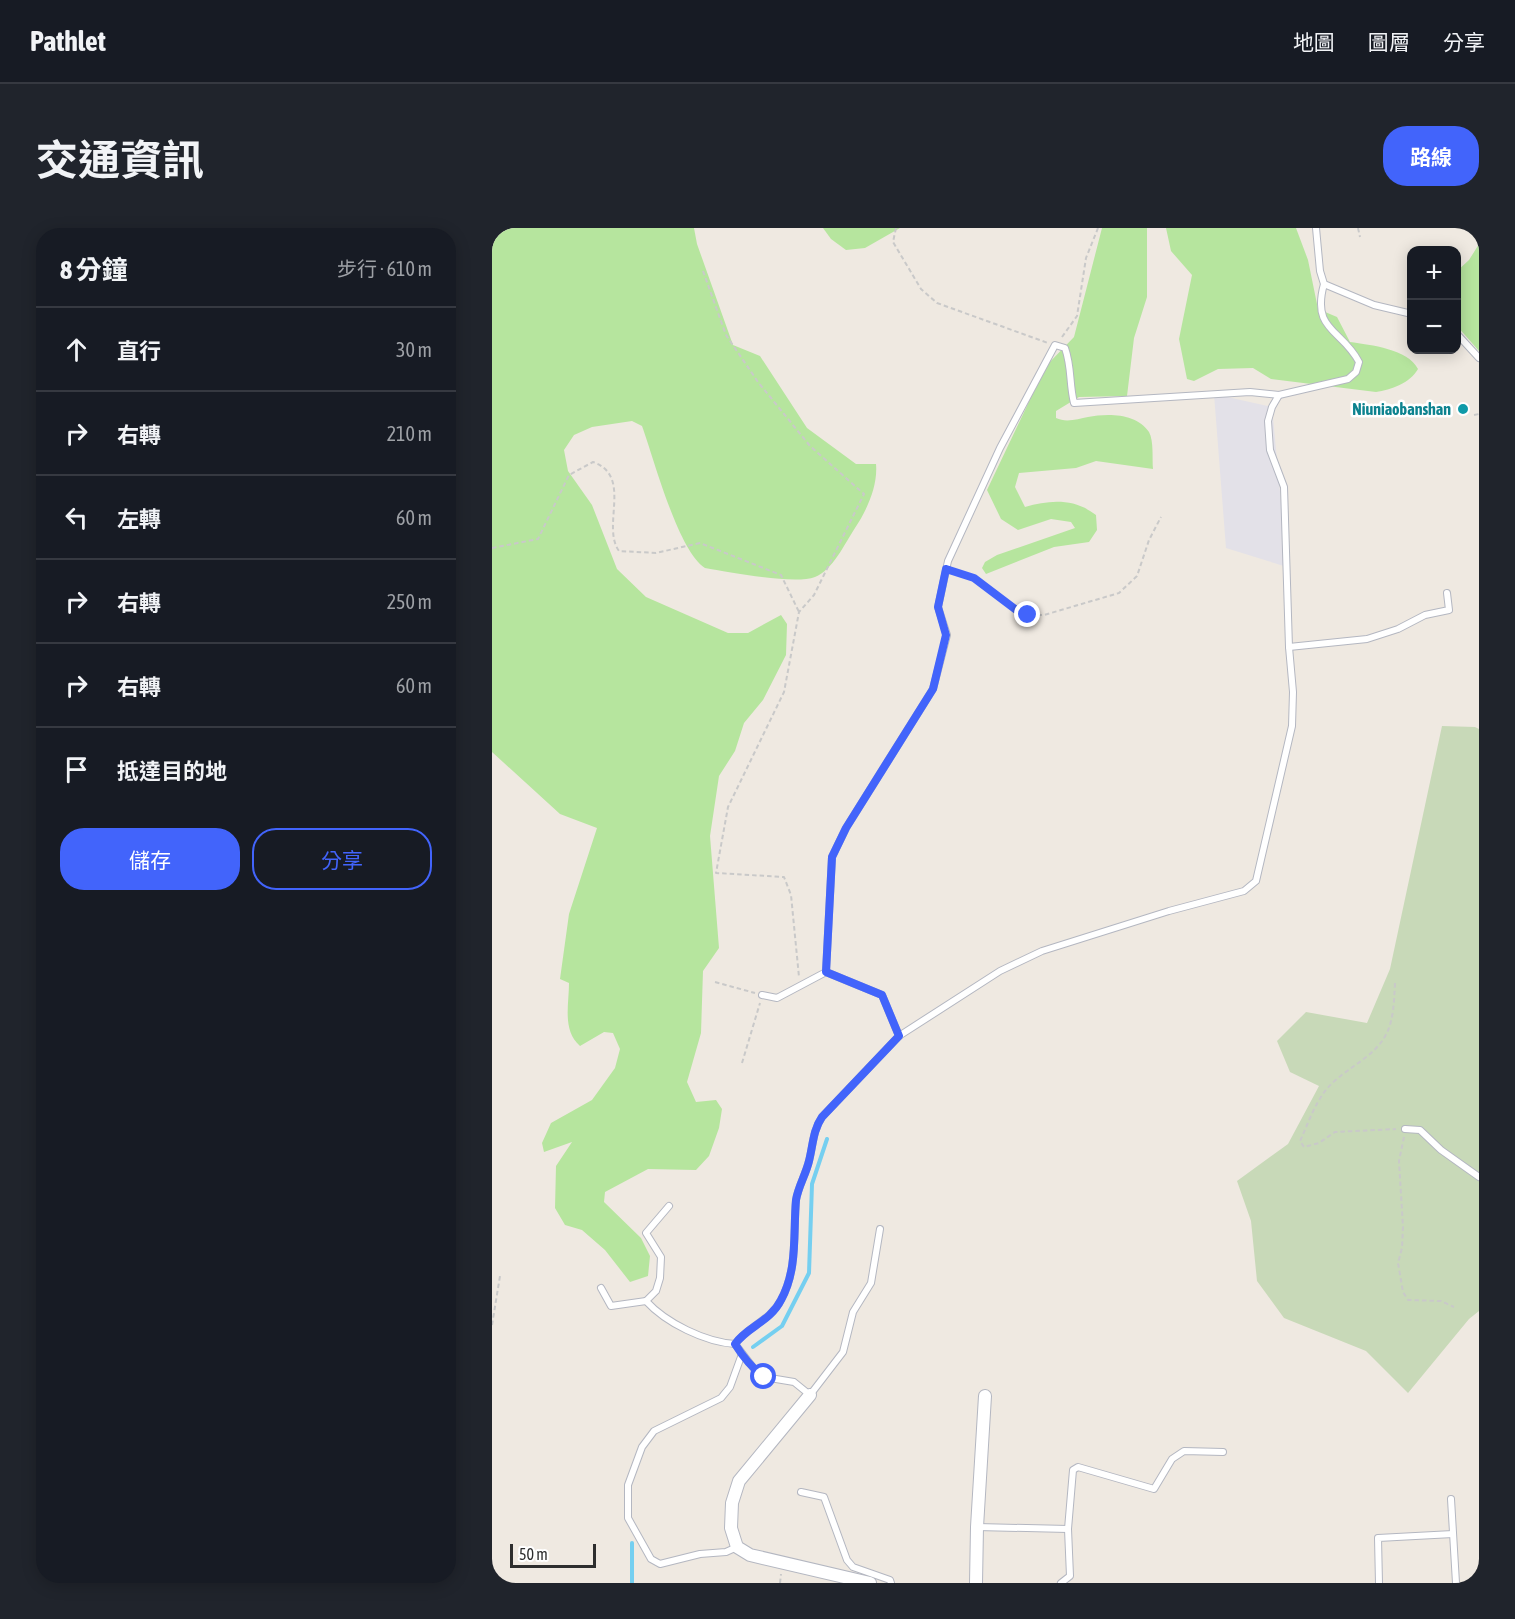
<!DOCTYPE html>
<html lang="zh-TW">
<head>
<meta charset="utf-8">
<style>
	body { margin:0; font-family:"Asap Condensed","Noto Sans TC",sans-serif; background:#20242c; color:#f1f3f6 }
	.controls { position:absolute; right:18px; top:18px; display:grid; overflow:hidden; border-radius:12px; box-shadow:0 3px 15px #0003 }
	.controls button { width:54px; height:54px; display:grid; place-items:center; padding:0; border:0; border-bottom:2px solid #363941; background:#171b24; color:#f1f3f6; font:30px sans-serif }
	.scale { position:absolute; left:18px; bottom:15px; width:86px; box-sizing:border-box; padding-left:6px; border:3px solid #2e2e2e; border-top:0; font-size:16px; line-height:21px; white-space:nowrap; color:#2e2e2e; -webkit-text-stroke:4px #fff; paint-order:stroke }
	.stop { position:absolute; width:18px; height:18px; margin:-14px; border:4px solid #4264fb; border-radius:50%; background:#fff }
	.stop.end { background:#4264fb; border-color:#fff; box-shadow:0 2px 6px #0008 }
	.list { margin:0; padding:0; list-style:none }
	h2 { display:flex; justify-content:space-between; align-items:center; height:78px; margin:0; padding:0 24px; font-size:26px }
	h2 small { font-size:20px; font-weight:400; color:#9ea1a6 }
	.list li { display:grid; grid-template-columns:39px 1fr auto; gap:18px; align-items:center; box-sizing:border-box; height:84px; padding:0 24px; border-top:2px solid #363941 }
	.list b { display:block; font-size:22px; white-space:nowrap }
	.list em { font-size:20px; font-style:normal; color:#9ea1a6 }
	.actions { display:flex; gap:12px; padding:18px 24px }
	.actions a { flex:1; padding:14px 0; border:2px solid #4264fb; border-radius:24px; text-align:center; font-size:21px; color:#4264fb }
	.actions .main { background:#4264fb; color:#fff }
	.icon { flex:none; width:33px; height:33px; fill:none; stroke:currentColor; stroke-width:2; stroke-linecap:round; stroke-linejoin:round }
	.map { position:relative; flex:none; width:987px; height:1355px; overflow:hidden; border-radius:24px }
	header { display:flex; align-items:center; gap:36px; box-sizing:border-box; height:84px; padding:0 30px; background:#171b24; border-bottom:2px solid #363941 }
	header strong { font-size:28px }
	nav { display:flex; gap:33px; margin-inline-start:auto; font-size:21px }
	.intro { display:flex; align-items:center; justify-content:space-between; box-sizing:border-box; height:144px; padding:0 36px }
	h1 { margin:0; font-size:42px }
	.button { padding:15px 27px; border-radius:24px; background:#4264fb; color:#fff; font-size:21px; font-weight:700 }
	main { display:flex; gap:36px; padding:0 36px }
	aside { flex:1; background:#171b24; border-radius:24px; box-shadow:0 3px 15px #0003 }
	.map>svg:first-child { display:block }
</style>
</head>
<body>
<header>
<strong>Pathlet</strong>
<nav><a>地圖</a><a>圖層</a><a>分享</a></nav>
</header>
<div class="intro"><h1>交通資訊</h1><a class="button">路線</a></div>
<main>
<aside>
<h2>8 分鐘<small>步行 · 610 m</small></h2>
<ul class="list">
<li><svg class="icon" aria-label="ahead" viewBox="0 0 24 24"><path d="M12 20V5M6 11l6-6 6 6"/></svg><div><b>直行</b></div><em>30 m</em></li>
<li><svg class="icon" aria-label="right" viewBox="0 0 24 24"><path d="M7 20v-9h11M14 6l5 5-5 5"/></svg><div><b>右轉</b></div><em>210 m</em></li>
<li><svg class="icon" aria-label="left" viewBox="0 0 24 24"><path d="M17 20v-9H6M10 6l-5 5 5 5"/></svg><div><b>左轉</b></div><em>60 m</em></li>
<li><svg class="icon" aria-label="right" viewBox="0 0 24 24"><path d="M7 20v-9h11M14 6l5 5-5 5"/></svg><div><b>右轉</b></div><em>250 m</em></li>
<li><svg class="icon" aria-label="right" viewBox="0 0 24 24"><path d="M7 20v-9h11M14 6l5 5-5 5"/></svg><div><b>右轉</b></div><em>60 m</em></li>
<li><svg class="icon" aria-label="arrive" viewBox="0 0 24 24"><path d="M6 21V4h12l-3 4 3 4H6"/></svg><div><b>抵達目的地</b></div></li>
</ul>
<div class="actions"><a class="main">儲存</a><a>分享</a></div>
</aside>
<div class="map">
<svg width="987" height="1355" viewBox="0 0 987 1355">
	<rect width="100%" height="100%" fill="#efe9e1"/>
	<path fill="#e3e1e8" d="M722,166L780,179L795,339L734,320Z"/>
	<g fill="#b6e59e">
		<path d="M0,0H202L205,16L241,117L268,128L315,200L364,236H384C386,258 375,282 363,300C353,315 341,342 323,349C302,357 238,344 213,340C186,323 162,231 150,198L140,193L100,199L82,207L72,222L76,243L100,277L125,341L154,369L236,405H256L289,387L295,396L294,427L271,472L252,495L243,523L227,548L218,608L227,720L211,743L209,805L195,854L204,874L224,872L230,881L227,900L217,928L204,942L156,941L113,964L112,974L149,1010L158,1028L156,1048L138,1054L113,1022L90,1002L73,997L63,980L64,938L80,914L52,924L50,915L59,895L100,872L123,840L128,821L121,805L112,804L88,818C70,802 77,777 77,755L68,751L77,686L105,600L68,586L0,524Z"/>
		<path d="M331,0H408L373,20L354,22L339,11Z"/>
		<path d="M610,0H655V69L642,110L635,168L587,169L564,183V190C574,195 586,191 596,189C615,185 645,185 657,204C662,213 660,231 661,241L604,233L584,240L527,245L523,259L533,279C558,272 582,270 604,287L605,302L597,314L562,319L494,346L490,340L493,334L505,327L583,300L579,294L559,291L526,302L509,291L495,262L554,138L582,109Z"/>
		<path d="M674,0H804L816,32L826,81L845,89L858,114C879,117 916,121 926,141C918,155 899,162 884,164L779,151L761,140L726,141L702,153L695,151L687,111L700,47L679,23Z"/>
		<path d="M987,16V123L965,98L964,44L977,32Z"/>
	</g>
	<path fill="#c8d9b8" d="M950,498L983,499L987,501V1083L977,1091L916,1165L874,1123L792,1090L765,1053L759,993L745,953L796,916L827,858L798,844L785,813L814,784L875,795L898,741Z"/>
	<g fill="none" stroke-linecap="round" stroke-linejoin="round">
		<g stroke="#75cff0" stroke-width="4">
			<path d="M261,1119L290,1098L317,1045L320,956L335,911"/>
			<path d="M140,1355V1315"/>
		</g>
		<defs>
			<g id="service">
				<path d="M824,0L828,43L832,56L882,77L920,86"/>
				<path d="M964,105L987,130"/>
				<path d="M797,419L875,411L906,401L933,387L957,382L955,365"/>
				<path d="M334,744L340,629L354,600L441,461L455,407L446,379L456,333L508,220L563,117L573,120C580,140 577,155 582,175L758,164L787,167"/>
				<path d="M270,767L285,770L334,744L390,767L407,808"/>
				<path d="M913,901L928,902L949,922L987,949"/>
				<path d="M177,978L154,1005L169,1029L168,1050L164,1063L154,1073C174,1095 213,1114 243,1116"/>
				<path d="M388,1001L379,1055L361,1084L351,1124L318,1167L302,1154L272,1149L263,1142L243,1116C256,1098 278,1093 289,1072C306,1041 301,1006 304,972C306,959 314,946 317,933C321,918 321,902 330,889L407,808L508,743L550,723L677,683L752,663L764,653L800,498L801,464L797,419L792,259L778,222L776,193L780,179L787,167L856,151L864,144L867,134C850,101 819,103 832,56"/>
				<path d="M109,1060L119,1078L154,1073"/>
				<path d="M309,1264L332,1269L355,1332L361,1339L398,1352L399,1355"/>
				<path d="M959,1271L964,1355"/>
				<path d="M485,1299L576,1301"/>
				<path d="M245,1319L234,1324L208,1326L168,1336L159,1331L136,1290V1257L150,1219L162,1203L229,1170L238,1159L250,1126"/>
				<path d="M569,1355L578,1348L576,1301L581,1242L586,1239L662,1261L680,1231L692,1223L731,1224"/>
				<path d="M887,1355L886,1310L961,1306"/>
			</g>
			<g id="minor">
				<path d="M318,1167L247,1253L240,1275L239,1300L245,1319L258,1327L378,1355"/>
				<path d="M484,1355L485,1299L493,1168"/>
			</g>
		</defs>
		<use href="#service" stroke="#b4b7c1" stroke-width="8"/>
		<use href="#minor" stroke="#b4b7c1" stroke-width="14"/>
		<g stroke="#c9c9c9" stroke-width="2" stroke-dasharray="4.5 3" stroke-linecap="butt">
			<path d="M404,0L401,14L429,61L445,75L556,115"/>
			<path d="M866,0L868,9"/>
			<path d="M211,43L234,107L266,154L318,218L372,266L322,367L307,384L292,464L236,579L224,645L292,649L299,667L307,749"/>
			<path d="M570,109L585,88L594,30L606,0"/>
			<path d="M982,187L987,186"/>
			<path d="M0,320L46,311L77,247L101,234C141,248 109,298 127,323L164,325L208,315L289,347L307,384"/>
			<path d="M461,343L482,350L527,384L536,387H552L627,365L645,348L657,312L669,289"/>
			<path d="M223,754L263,765"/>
			<path d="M903,755C901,798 899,813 862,838C851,846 838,855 831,866C821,880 815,898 808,913L812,919L827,915L843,904L904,901"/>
			<path d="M250,835L268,775"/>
			<path d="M912,909L907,933L911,999L910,1020L906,1035L911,1064L916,1072L949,1073L962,1079"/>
			<path d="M0,1097L8,1048"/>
			<path d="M288,1355L289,1346"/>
		</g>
		<use href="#service" stroke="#fff" stroke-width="6"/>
		<use href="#minor" stroke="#fff" stroke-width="12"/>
	</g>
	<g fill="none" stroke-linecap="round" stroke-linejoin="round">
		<path stroke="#4264fb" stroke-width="8" d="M272,1149C260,1140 251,1129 243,1116C256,1098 278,1094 289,1072C306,1041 301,1006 304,972C306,959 314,946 317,933C321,917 321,902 330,889L407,808L390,767L334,744L340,629L354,600L441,461L454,407L446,379L454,341L482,350L527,384L536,387"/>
	</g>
	<circle fill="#0f9aa8" stroke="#fff" stroke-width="2" cx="971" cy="181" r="6"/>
	<g text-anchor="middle" stroke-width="5" stroke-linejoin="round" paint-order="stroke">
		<g font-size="16" font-weight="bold" fill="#0d838f" stroke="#fff" text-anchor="end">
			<text x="959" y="187">Niuniaobanshan</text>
		</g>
	</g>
</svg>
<div class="controls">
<button>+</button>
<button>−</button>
</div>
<div class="scale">50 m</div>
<div class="stop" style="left:272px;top:1149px"></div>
<div class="stop end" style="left:536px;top:387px"></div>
</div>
</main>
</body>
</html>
